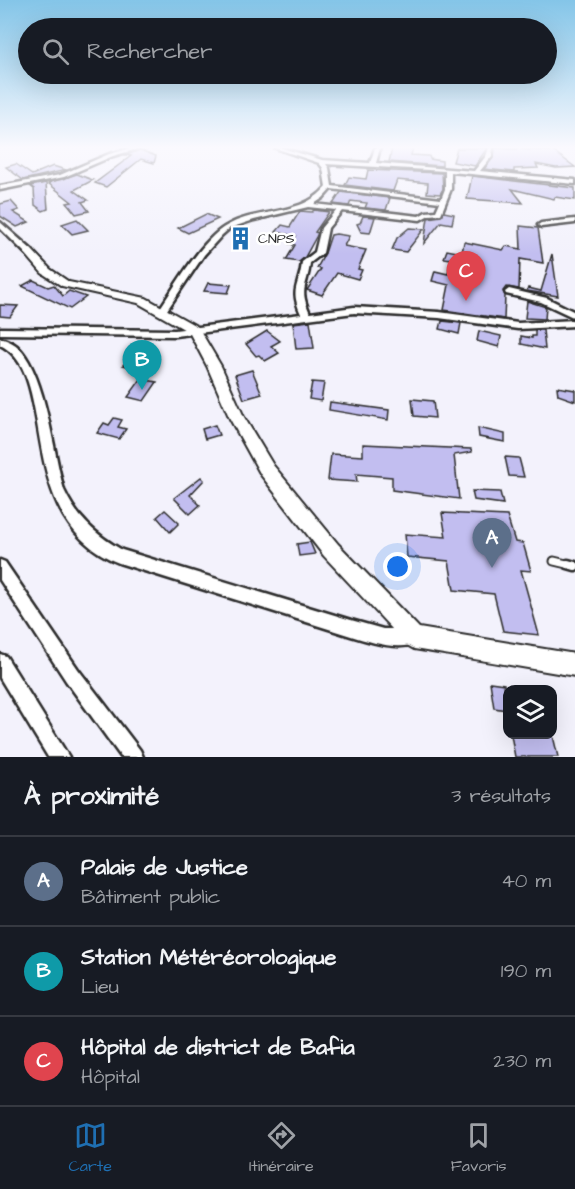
<!DOCTYPE html>
<html lang="fr">
<head>
<meta charset="utf-8">
<style>
	body { margin:0; font-family:"Architects Daughter",sans-serif; background:#242831; color:#f1f3f6 }
	.controls { position:absolute; right:18px; bottom:18px; display:grid; overflow:hidden; border-radius:12px; box-shadow:0 6px 24px #0002 }
	.controls button { width:54px; height:54px; display:grid; place-items:center; padding:0; border:0; border-bottom:2px solid #363941; background:#171b24; color:#f1f3f6; font:30px sans-serif }
	.you { position:absolute; left:398px; top:567px; width:21px; height:21px; margin:-15px; border:4px solid #fff; border-radius:50%; background:#1a73e8; box-shadow:0 0 0 9px #1a73e833 }
	.badge { display:grid; place-items:center; width:39px; height:39px; border-radius:50%; background:#1f6fb2; color:#fff; font-size:20px; font-weight:700 }
	.pin { position:absolute; translate:-50% -50px; filter:drop-shadow(0 2px 3px #0008) }
	.pin::after { content:''; position:absolute; top:32px; width:21px; height:18px; background:inherit; clip-path:polygon(0 0,100% 0,50% 100%) }
	.list { margin:0; padding:0; list-style:none }
	h2 { display:flex; justify-content:space-between; align-items:center; height:78px; margin:0; padding:0 24px; font-size:26px }
	h2 small { font-size:20px; font-weight:400; color:#9ea1a6 }
	.list li { display:grid; grid-template-columns:39px 1fr auto; gap:18px; align-items:center; box-sizing:border-box; height:90px; padding:0 24px; border-top:2px solid #363941 }
	.list b { display:block; font-size:22px; white-space:nowrap }
	.list p { margin:0; font-size:20px; white-space:nowrap; color:#9ea1a6 }
	.list em { font-size:20px; font-style:normal; color:#9ea1a6 }
	.icon { flex:none; width:33px; height:33px; fill:none; stroke:currentColor; stroke-width:2; stroke-linecap:round; stroke-linejoin:round }
	.map { position:relative; flex:none; width:575px; height:757px; overflow:hidden }
	.search { position:absolute; background:#171b24; box-shadow:0 6px 24px #0002; left:18px; right:18px; top:18px; height:66px; display:flex; align-items:center; gap:15px; box-sizing:border-box; padding:0 21px; border-radius:33px; color:#9ea1a6; font-size:22px }
	.sheet { height:348px; background:#171b24 }
	nav { display:flex; justify-content:space-around; align-items:center; box-sizing:border-box; height:84px; border-top:2px solid #363941; background:#171b24; font-size:16px; color:#9ea1a6 }
	nav a { display:grid; justify-items:center; gap:3px }
	nav .on { color:#1f6fb2 }
	.map>svg:first-child { display:block }
</style>
</head>
<body>
<div class="map">
<svg width="575" height="757" viewBox="0 0 575 757">
	<rect width="100%" height="100%" fill="#f3f2fc"/>
	<filter id="ink" filterUnits="userSpaceOnUse"><feTurbulence type="fractalNoise" baseFrequency=".0167" numOctaves="2"/><feDisplacementMap in="SourceGraphic" scale="12" xChannelSelector="R" yChannelSelector="G"/><feConvolveMatrix kernelMatrix="1 2 1 2 8 2 1 2 1" color-interpolation-filters="sRGB"/></filter>
	<g filter="url(#ink)">
		<g fill="#c2bef0" stroke="#2b2b2b" stroke-width="1.5">
			<path d="M392,148H413L411,155L429,156L430,159L442,161V166L389,162Z"/>
			<path d="M457,148H487L475,166L453,162Z"/>
			<path d="M495,148L553,151L575,167L556,168L536,164L538,168L514,169V172L484,169L494,157Z"/>
			<path d="M140,150L156,156L154,163L141,159L106,187L95,183L131,156L126,155Z"/>
			<path d="M16,164L32,175L53,166L66,170L23,180L6,167Z"/>
			<path d="M368,170L442,173L443,189L440,194L427,193L428,183L397,180L393,191L345,185L349,177L366,179Z"/>
			<path d="M77,174L93,180L74,190L88,200L82,202L89,211L76,214L67,203L72,202L48,183Z"/>
			<path d="M472,176L575,188V200L555,197L554,199L512,189L523,203L467,199Z"/>
			<path d="M46,183L48,209L43,211L35,205L34,189L30,186Z"/>
			<path d="M341,192L390,198L386,210L365,208L367,203L351,201L349,206L333,204Z"/>
			<path d="M11,201L19,210L13,212L29,222L17,227L0,216V204Z"/>
			<path d="M314,210L329,212L315,232L318,233L316,237L305,257L299,262L286,260L295,245L290,244L296,236L276,232L282,225L290,227L300,211L312,212Z"/>
			<path d="M444,212L454,214L452,224L441,222L424,243L428,218L441,216Z"/>
			<path d="M206,214L218,219L188,233L178,228Z"/>
			<path d="M363,216L375,217L370,233L361,232L357,224L360,223Z"/>
			<path d="M77,219L88,230L72,234L62,224Z"/>
			<path d="M520,226L538,228L543,263L520,259L519,289L506,287L503,291L505,296L504,319L444,310L449,285L432,281L435,271L448,274L451,259L444,258L447,250L462,253L464,242L503,250L506,246L521,249Z"/>
			<path d="M409,228L424,229L406,252L392,250L397,238Z"/>
			<path d="M336,234L349,236L344,246L366,250L358,269L362,270L358,279L337,273L322,295L307,290L321,269L317,268L325,253L331,235Z"/>
			<path d="M552,254L558,296L527,291L528,288L541,291Z"/>
			<path d="M33,280L48,287L54,285L63,296L69,291L86,297L70,309L22,286Z"/>
			<path d="M208,283L231,285L228,293L204,291Z"/>
			<path d="M527,301L546,307L545,319L525,318Z"/>
			<path d="M0,305L18,306L10,317L0,316Z"/>
			<path d="M310,321L314,348L296,349L293,323Z"/>
			<path d="M442,321L461,323L459,334L440,329Z"/>
			<path d="M535,330H543L545,349L521,344V336L532,338V336H535Z"/>
			<path d="M267,331L280,341L271,346L279,353L265,361L259,355L256,356L246,344Z"/>
			<path d="M479,331L501,336L499,347L477,341Z"/>
			<path d="M136,349L147,352L135,368L123,365Z"/>
			<path d="M252,370L262,394L244,399L235,375Z"/>
			<path d="M141,379L157,382L144,401L128,397Z"/>
			<path d="M312,382L324,383L321,401L309,399Z"/>
			<path d="M557,387L575,390V401L558,395Z"/>
			<path d="M412,399L433,401L435,418L414,416Z"/>
			<path d="M330,402L389,410L388,420L329,410Z"/>
			<path d="M114,418L122,420L118,427L126,429L119,439L97,433L104,423L109,425Z"/>
			<path d="M215,425L219,435L205,439L202,429Z"/>
			<path d="M478,428L505,434V442L479,437Z"/>
			<path d="M363,444L471,449L472,452L454,455L459,499L392,490V477L356,474L357,482L328,480L331,454L363,456Z"/>
			<path d="M505,457L519,458L524,477L509,476Z"/>
			<path d="M201,477L204,480L190,495L200,505L190,514L174,498Z"/>
			<path d="M472,491L500,492L503,504L474,500Z"/>
			<path d="M165,510L179,523L170,532L157,517Z"/>
			<path d="M442,513L507,516L515,542L523,543L531,571L521,570L539,635L503,631L494,594L454,590L449,561L407,557L405,534L446,537Z"/>
			<path d="M310,542L315,554L299,556L297,544Z"/>
			<path d="M490,682L504,684L507,710L494,708Z"/>
			<path d="M511,735L553,736L558,757H515Z"/>
		</g>
		<g fill="none" stroke-linecap="round" stroke-linejoin="round">
			<defs>
				<path id="service-far1" d="M554,561L575,566"/>
				<path id="service" d="M568,564L575,566"/>
				<g id="minor">
					<path d="M132,148H140L113,156L64,177L0,190V186L60,175L109,154Z"/>
					<path d="M275,148H282L322,160L370,163L375,148H380L376,163L474,171L486,156L489,148H493L492,156L480,171L575,180V184L451,172V189L441,214L429,215L420,220L342,211L328,228L323,253L310,263C308,286 298,288 310,313L354,307L439,312L518,323L575,320V326L518,329L439,318L354,313L175,336L0,334V328L175,330L301,314C289,287 300,287 302,262L315,252L321,228L336,210L308,207L254,220L230,228L222,235L204,255L165,313H159L158,311C175,287 202,238 228,225C259,208 302,216 326,187L323,168L319,163ZM326,164L445,171V189L441,199L332,186L329,168ZM331,189L440,202L436,211L426,212L419,216L314,204L323,198Z"/>
					<path d="M575,219V223L541,227L538,225L541,223Z"/>
					<path d="M0,222L32,250V254H26L0,228Z"/>
					<path d="M509,289L547,298L575,312V318L541,302L506,294L505,292Z"/>
					<path d="M0,338C7,340 15,343 20,349C46,378 53,451 64,490C77,518 96,535 122,550L351,620L383,629H412L418,631L420,637L418,643C397,651 371,642 351,636L119,563C10,519 61,374 0,345Z"/>
					<path d="M0,560L5,562L78,669L140,750L143,757H121L66,681L0,580Z"/>
					<path d="M0,654L6,656L69,757H48L0,678Z"/>
				</g>
				<path id="tertiary" d="M29,249L32,250L50,269L69,282L146,298L198,327L221,366L244,417L273,465L338,544L419,628L575,654V676L414,649L407,645L324,556L261,475L230,419L207,366L189,332L138,303L62,286L42,273L24,252Z"/>
			</defs>
			<use href="#service-far1" stroke="#2b2b2b" stroke-width="11"/>
			<use href="#service" stroke="#2b2b2b" stroke-width="13"/>
			<use href="#minor" stroke="#2b2b2b" stroke-width="5"/>
			<use href="#tertiary" stroke="#2b2b2b" stroke-width="4"/>
			<use href="#service-far1" stroke="#fff" stroke-width="7"/>
			<use href="#service" stroke="#fff" stroke-width="8"/>
			<use href="#minor" fill="#fff" fill-rule="evenodd"/>
			<use href="#tertiary" fill="#fff" fill-rule="evenodd"/>
		</g>
	</g>
	<linearGradient id="sky" x2="0" y2="1"><stop stop-color="#84c5e8"/><stop offset="0.58" stop-color="#faf9fe"/><stop offset="1" stop-color="#faf9fe" stop-opacity="0"/></linearGradient>
	<rect width="575" height="254" fill="url(#sky)"/>
	<defs>
		<symbol id="building-bare" viewBox="-9 -9 18 18"><path d="M-4-6H4V6H1V3H-1V6H-4ZM-2.5-4.3h1.7v1.8h-1.7ZM.8-4.3h1.7v1.8H.8ZM-2.5-1h1.7V.8h-1.7ZM.8-1h1.7V.8H.8Z" fill="#1f6fb2" stroke="#fff" stroke-width="2.5" paint-order="stroke"/></symbol>
	</defs>
	<g fill-rule="evenodd">
		<use href="#building-bare" x="224" y="222" width="33" height="33"/>
	</g>
	<g text-anchor="middle" stroke-width="5" stroke-linejoin="round" paint-order="stroke">
		<g font-size="14" fill="#2b2b2b" stroke="#fff" text-anchor="start">
			<text x="258" y="243">CNPS</text>
		</g>
	</g>
</svg>
<div class="controls">
<button><svg class="icon" aria-label="layers" viewBox="0 0 24 24"><path d="M12 4l9 5-9 5-9-5zM3 14l9 5 9-5"/></svg></button>
</div>
<div class="you"></div>
<div class="pin badge" style="left:492px;top:568px;background:#5c6f8a">A</div>
<div class="pin badge" style="left:142px;top:390px;background:#0f9aa8">B</div>
<div class="pin badge" style="left:466px;top:301px;background:#e0444e">C</div>
<div class="search"><svg class="icon" aria-label="search" viewBox="0 0 24 24"><circle cx="10" cy="10" r="6"/><path d="M15 15l6 6"/></svg>Rechercher</div>
</div>
<section class="sheet">
<h2>À proximité<small>3 résultats</small></h2>
<ul class="list">
<li><span class="badge" style="background:#5c6f8a">A</span><div><b>Palais de Justice</b><p>Bâtiment public</p></div><em>40 m</em></li>
<li><span class="badge" style="background:#0f9aa8">B</span><div><b>Station Météréorologique</b><p>Lieu</p></div><em>190 m</em></li>
<li><span class="badge" style="background:#e0444e">C</span><div><b>Hôpital de district de Bafia</b><p>Hôpital</p></div><em>230 m</em></li>
</ul>
</section>
<nav>
<a class="on"><svg class="icon" aria-label="map" viewBox="0 0 24 24"><path d="M3 6l6-2 6 2 6-2v14l-6 2-6-2-6 2zM9 4v14M15 6v14"/></svg>Carte</a>
<a><svg class="icon" aria-label="directions" viewBox="0 0 24 24"><path d="M12 3l9 9-9 9-9-9zM9 14v-3h6M13 9l2 2-2 2"/></svg>Itinéraire</a>
<a><svg class="icon" aria-label="saved" viewBox="0 0 24 24"><path d="M7 4h10v16l-5-4-5 4z"/></svg>Favoris</a>
</nav>
</body>
</html>
